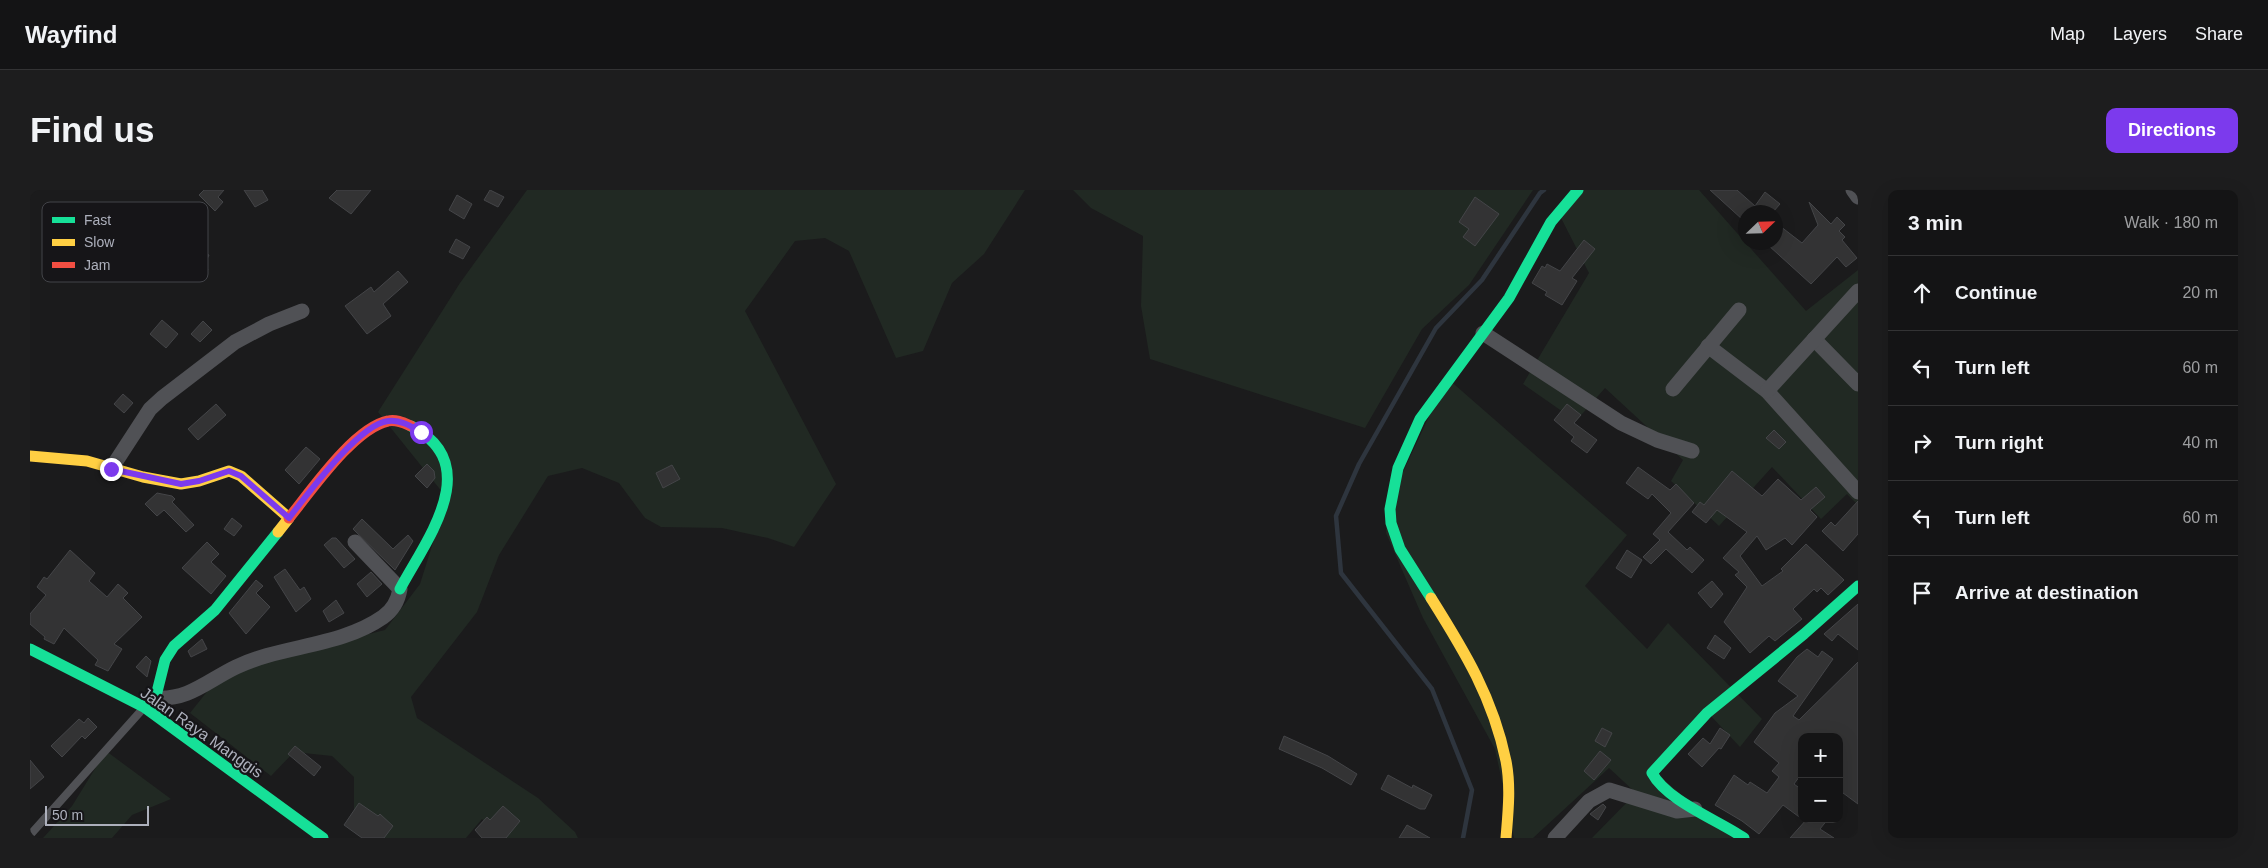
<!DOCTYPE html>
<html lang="en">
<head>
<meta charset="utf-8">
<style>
	body { margin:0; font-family:Arial,sans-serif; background:#1d1d1e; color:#f1f3f6 }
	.controls { position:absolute; right:15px; bottom:15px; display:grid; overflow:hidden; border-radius:10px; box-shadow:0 5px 20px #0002 }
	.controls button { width:45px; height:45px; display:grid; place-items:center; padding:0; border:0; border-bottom:1px solid #333334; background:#141415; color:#f1f3f6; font:25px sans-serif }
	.compass { position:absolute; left:1708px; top:15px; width:45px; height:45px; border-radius:50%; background:#141415; box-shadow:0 5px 20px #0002; rotate:67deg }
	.scale { position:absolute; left:15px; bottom:12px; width:104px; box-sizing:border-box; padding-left:5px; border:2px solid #adb0bc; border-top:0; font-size:14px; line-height:18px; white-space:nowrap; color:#adb0bc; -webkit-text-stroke:4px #161518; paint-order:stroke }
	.stop { position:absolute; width:15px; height:15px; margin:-11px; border:4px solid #7c3aed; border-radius:50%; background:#fff }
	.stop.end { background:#7c3aed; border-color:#fff; box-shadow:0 1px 5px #0008 }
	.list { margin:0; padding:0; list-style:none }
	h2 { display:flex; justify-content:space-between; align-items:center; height:65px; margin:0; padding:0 20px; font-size:21px }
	h2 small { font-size:16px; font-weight:400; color:#9d9ea0 }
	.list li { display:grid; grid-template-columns:32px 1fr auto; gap:15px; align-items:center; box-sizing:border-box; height:75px; padding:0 20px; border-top:1px solid #333334 }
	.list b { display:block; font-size:19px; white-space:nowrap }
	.list em { font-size:16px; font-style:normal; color:#9d9ea0 }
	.icon { flex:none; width:28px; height:28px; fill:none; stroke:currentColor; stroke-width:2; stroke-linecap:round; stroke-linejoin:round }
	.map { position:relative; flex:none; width:1828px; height:648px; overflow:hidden; border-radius:10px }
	header { display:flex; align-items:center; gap:30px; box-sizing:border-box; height:70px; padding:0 25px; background:#141415; border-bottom:1px solid #333334 }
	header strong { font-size:24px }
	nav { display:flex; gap:28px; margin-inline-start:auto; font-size:18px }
	.intro { display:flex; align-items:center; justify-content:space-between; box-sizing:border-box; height:120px; padding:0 30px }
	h1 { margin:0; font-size:35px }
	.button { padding:12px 22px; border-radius:10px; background:#7c3aed; color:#fff; font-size:18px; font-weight:700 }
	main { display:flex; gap:30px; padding:0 30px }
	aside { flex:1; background:#141415; border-radius:10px; box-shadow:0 5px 20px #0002 }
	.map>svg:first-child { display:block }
</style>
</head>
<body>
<header>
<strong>Wayfind</strong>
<nav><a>Map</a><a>Layers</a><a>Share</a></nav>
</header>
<div class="intro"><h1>Find us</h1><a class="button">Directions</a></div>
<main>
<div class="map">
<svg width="1828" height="648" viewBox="0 0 1828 648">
	<rect width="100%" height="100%" fill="#1b1b1c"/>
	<g fill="#212923">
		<path d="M497,0H995L954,64L922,93L893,161L866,168L819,61L795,48L765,51L715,121L806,294L764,357L738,348L692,338L631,337L615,328L589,293L552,278L518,286L469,365L447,422L381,507L387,528L508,608L545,642L548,648H473L452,629L436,648H350L324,626V587L302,566L264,562L241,586L160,523L191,484L242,468L355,440L390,394L417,308L348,222L430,93Z"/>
		<path d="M1043,0H1503L1439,95L1392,139L1335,238L1120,169L1111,116L1113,46L1061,18Z"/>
		<path d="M1549,0H1669L1776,121L1828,80V315L1817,304L1791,329L1742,277L1689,336L1641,291L1653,270L1575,198L1546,231L1493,194L1559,83L1527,20Z"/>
		<path d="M1417,188L1597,345L1555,396L1617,459L1638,433L1732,529L1710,557L1679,524L1626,583L1702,648H1562L1606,603L1579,578L1503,648H1484L1465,559L1393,428L1356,343L1358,314Z"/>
		<path d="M76,561L141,609L102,625L82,648H13L42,616Z"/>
	</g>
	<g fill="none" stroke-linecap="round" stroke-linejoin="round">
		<path stroke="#2e353e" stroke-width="4.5" d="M1433,648L1442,600L1402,499L1311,383L1306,326L1329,274L1406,138L1452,90L1510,3L1514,0"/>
	</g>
	<g fill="#333334" stroke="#444548">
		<path d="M174,0H194L188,7L193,12L185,21L169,5Z"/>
		<path d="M214,0H232L238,10L225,17Z"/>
		<path d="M307,0H341L321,24L299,8Z"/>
		<path d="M460,0L474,7L468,17L454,10Z"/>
		<path d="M1680,0H1707L1725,16L1735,2L1750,14L1743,22H1716L1713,30Z"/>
		<path d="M427,5L442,14L434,29L419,20Z"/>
		<path d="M1445,7L1469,24L1445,56L1433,47L1439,39L1429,32Z"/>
		<path d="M1779,12L1801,34L1807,27L1815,35L1809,41L1815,47L1812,50L1827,68L1816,77L1807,67L1781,94L1738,55L1741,52H1746V33L1772,53L1788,35Z"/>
		<path d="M426,49L440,57L433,69L419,62Z"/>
		<path d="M1554,50L1565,59L1542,88L1547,91L1532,115L1515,105L1517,102L1502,93L1512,76L1515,78L1517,74L1530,81Z"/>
		<path d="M161,56L179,65L173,77L178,79L172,91L154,83L161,68L156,66Z"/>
		<path d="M368,81L378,92L353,114L361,126L337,144L315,116L341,97L344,102Z"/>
		<path d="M132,130L148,144L136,158L120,144Z"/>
		<path d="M173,131L182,140L170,152L161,144Z"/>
		<path d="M93,204L103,213L94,223L84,214Z"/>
		<path d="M186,214L196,225L168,250L158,239Z"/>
		<path d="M1537,214L1551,225L1544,233L1567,250L1557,263L1541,251L1544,247L1524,230Z"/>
		<path d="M1744,240L1756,252L1749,259L1736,248Z"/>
		<path d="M276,257L290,269L269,294L255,280Z"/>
		<path d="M397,274L404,281L405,288L397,298L385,286Z"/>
		<path d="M642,275L650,289L633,298L626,283Z"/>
		<path d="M1608,277L1640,300L1646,294L1664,313L1638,342L1657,360L1660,357L1674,370L1662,383L1636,359L1621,374L1613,367L1630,350L1623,344L1641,323L1622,304L1618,309L1596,293Z"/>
		<path d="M1702,281L1732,306L1748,289L1771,310L1786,297L1795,307L1780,320L1787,327L1762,355L1755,348L1736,360L1727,346L1710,366L1732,396L1753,381L1751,379L1776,354L1814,390L1798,405L1791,398L1787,402L1784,399L1763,419L1772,429L1745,451L1739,446L1720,463L1694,432L1717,397L1705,385L1709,382L1693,368L1717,342L1687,320L1676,333L1662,322L1670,312L1674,315Z"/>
		<path d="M127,303L142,306L145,309L142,312L164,335L156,342L134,320L127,326L115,314Z"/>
		<path d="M1828,311V344L1813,361L1792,341L1801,332L1805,336Z"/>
		<path d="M202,328L212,336L204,346L194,339Z"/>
		<path d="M332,329L363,359L378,345L383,351L365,380L323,339Z"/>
		<path d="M302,348H306L325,369L314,378L294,355Z"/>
		<path d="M177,352L189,364L181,372L196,386L181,404L152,378Z"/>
		<path d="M40,360L65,383L59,391L77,407L88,394L98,403L93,408L112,427L84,454L92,459L78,481L65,475L68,470L34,438L24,454L14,449L15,447L0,434V424L16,405L7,397L14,387L17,389Z"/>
		<path d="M1597,360L1612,370L1601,388L1586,378Z"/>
		<path d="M255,379L270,400L274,397L281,409L266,422L244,387Z"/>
		<path d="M341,382L352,394L337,407L327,394Z"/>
		<path d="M226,390L233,396L226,403L240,417L216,444L199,423Z"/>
		<path d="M1682,391L1693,404L1681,418L1668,403Z"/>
		<path d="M306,410L314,423L299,432L293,421Z"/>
		<path d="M1828,414V460L1808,444L1802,451L1794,444Z"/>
		<path d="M1685,445L1701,458L1694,469L1677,458Z"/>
		<path d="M172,449L177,459L161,467L158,461Z"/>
		<path d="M1777,459L1788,467L1792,461L1803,469L1763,526L1769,530L1828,472V614L1809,600V547H1772V583L1764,594L1772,600V629L1753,615L1729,644L1712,631L1685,615L1704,585L1718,595L1720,592L1737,603L1749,587L1742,581L1749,573L1724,552L1745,523L1768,506L1748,491L1767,467Z"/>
		<path d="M116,466L121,471L117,487L106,477Z"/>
		<path d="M58,528L67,537L55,549L52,546L32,567L21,556L49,529L54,533Z"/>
		<path d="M1572,538L1582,543L1575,557L1565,551Z"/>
		<path d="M1690,538L1700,545L1691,559L1689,558L1672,577L1658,564L1673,548L1680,554Z"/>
		<path d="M1254,546L1298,566L1327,584L1321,595L1292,578L1249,559Z"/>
		<path d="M265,556L291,577L284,586L258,564Z"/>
		<path d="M1570,561L1581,570L1564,590L1554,581Z"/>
		<path d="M0,570L14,587L0,599Z"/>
		<path d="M1358,585L1382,598L1383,595L1402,605L1395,619H1390L1351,599Z"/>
		<path d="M329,613L348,626L350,624L363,636L354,648H332L314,635Z"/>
		<path d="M1573,614L1576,617L1568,630L1560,624Z"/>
		<path d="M473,616L490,631L476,648H452L445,640L457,627L460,630Z"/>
		<path d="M1777,629H1798L1790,639L1804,648H1760Z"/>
		<path d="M1377,635L1400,648H1369Z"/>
	</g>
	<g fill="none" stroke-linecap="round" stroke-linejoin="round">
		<path stroke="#505155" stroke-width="8" d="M0,645L110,522"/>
		<g stroke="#505155" stroke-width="15">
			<path d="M1823,0L1828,7"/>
			<path d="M1453,143L1591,233L1627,250L1662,261"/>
			<path d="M1784,149L1828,194"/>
			<path d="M1678,156L1737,201L1828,302"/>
			<path d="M1643,199L1709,120"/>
			<path d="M1737,201L1828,101"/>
			<path d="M81,279L120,219L132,208L205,152L239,134L272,121"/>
			<path d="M126,508C159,510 177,491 206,477C252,455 310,457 353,427C363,420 368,411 370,399L325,352"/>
			<path d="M1525,648L1559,611L1579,600L1647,621L1665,619"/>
		</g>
		<g stroke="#16e098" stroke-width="11">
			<path d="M370,399C396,350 456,275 381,236"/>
			<path d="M1401,408L1370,359L1361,333L1360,319L1368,278L1390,229L1479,108L1521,32L1548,0"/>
			<path d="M0,459L114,517L293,648"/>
			<path d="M122,522L135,470L144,456L185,420L248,342"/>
			<path d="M1714,648C1688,630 1637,611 1622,583L1677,523L1774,444L1828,396"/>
		</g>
		<g stroke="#ffcf43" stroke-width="11">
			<path d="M0,266L57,271L113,287L151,294L169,291L199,281L211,286L259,328L248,342"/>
			<path d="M1401,408C1435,462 1463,508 1476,571C1481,597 1478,623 1476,648"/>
		</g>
		<path stroke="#f24e42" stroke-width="11" d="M259,328C281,301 324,238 358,231C366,229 374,233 381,236"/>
	</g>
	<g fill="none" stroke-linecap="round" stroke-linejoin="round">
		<path stroke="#7c3aed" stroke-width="6" d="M81,279L151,294L169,291L199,281L211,286L259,328C277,305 329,234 358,231C369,229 381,236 391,242"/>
	</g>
	<g text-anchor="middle" stroke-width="4.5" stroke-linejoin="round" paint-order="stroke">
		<g font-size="16" fill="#adb0bc" stroke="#161518">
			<text transform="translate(172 542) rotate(35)" y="6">Jalan Raya Manggis</text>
		</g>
	</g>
	<rect x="12" y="12" width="166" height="80" rx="8" fill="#161518" stroke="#434449" stroke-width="1"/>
	<rect x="22" y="27" width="23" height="6" fill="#16e098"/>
	<rect x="22" y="49" width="23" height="7" fill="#ffcf43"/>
	<rect x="22" y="72" width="23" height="6" fill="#f24e42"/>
	<g font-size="14" fill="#adb0bc">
		<text x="54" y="35">Fast</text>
		<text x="54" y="57">Slow</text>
		<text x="54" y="80">Jam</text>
	</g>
</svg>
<div class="controls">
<button>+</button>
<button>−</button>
</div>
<svg class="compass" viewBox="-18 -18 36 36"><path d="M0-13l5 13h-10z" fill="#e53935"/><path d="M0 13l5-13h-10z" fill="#9d9ea0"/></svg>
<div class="scale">50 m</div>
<div class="stop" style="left:391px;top:242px"></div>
<div class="stop end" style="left:81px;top:279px"></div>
</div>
<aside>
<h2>3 min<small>Walk · 180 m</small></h2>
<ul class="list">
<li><svg class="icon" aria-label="ahead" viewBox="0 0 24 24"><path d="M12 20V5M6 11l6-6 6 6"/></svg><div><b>Continue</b></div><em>20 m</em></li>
<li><svg class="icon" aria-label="left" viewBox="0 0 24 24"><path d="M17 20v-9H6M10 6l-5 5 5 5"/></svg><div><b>Turn left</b></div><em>60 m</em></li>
<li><svg class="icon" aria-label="right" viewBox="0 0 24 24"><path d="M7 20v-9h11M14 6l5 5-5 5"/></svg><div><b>Turn right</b></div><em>40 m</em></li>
<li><svg class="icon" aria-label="left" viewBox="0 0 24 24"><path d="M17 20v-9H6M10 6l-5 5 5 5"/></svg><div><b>Turn left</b></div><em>60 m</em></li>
<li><svg class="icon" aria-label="arrive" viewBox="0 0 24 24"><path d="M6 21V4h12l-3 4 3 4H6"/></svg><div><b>Arrive at destination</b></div></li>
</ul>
</aside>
</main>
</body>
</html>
